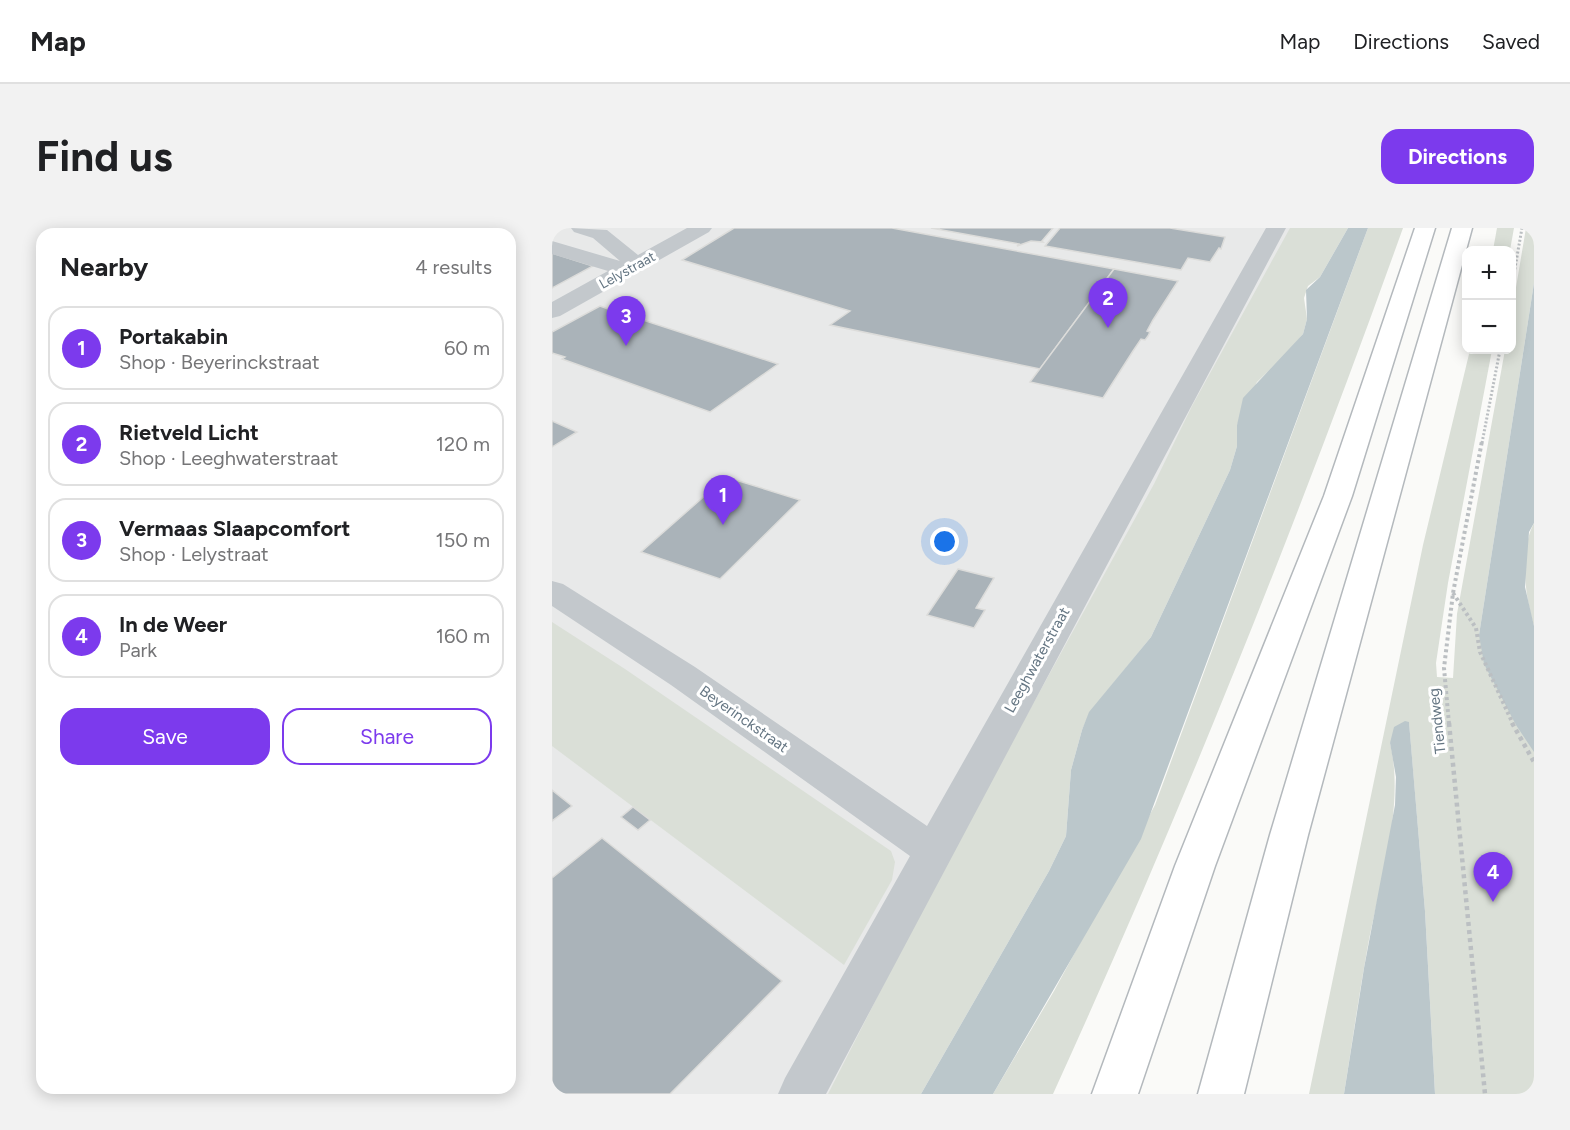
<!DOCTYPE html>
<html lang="en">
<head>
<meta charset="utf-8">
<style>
	body { margin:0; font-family:Figtree,sans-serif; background:#f2f2f2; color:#202124 }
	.controls { position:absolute; right:18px; top:18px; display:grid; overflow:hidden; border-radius:12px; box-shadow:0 3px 15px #0003 }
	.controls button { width:54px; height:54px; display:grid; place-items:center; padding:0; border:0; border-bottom:2px solid #e0e0e0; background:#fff; color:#202124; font:30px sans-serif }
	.you { position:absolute; left:393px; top:314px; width:21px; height:21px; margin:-15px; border:4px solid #fff; border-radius:50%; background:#1a73e8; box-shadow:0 0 0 9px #1a73e833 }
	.badge { display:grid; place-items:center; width:39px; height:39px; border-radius:50%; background:#7c3aed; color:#fff; font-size:20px; font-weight:700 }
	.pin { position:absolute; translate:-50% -50px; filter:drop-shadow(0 2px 3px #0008) }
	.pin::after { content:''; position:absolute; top:32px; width:21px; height:18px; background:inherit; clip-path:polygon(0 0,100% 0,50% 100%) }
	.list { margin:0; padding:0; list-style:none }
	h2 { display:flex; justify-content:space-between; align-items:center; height:78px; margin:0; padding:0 24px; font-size:26px }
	h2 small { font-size:20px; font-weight:400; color:#757577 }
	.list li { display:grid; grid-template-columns:39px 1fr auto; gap:18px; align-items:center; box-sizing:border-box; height:84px; margin:0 12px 12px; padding:0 12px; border:2px solid #e0e0e0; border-radius:18px }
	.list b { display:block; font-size:22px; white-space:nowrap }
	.list p { margin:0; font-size:20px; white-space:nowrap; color:#757577 }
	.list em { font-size:20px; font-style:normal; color:#757577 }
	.actions { display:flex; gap:12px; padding:18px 24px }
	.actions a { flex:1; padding:14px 0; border:2px solid #7c3aed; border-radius:18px; text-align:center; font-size:21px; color:#7c3aed }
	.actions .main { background:#7c3aed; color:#fff }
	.map { position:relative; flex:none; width:982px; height:866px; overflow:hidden; border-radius:18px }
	header { display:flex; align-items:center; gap:36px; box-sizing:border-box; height:84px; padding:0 30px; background:#fff; border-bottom:2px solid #e0e0e0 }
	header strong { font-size:28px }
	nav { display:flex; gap:33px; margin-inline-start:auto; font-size:21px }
	.intro { display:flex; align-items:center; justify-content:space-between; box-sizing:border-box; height:144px; padding:0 36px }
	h1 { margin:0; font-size:42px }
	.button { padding:15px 27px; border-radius:18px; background:#7c3aed; color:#fff; font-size:21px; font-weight:700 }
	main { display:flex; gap:36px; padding:0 36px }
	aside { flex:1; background:#fff; border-radius:18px; box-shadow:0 3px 15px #0003 }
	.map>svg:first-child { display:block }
</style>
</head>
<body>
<header>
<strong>Map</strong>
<nav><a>Map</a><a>Directions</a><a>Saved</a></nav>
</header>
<div class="intro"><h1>Find us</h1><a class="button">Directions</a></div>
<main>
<aside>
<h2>Nearby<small>4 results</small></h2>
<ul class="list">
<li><span class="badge">1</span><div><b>Portakabin</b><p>Shop · Beyerinckstraat</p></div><em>60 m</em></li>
<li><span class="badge">2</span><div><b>Rietveld Licht</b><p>Shop · Leeghwaterstraat</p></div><em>120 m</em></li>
<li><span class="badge">3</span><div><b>Vermaas Slaapcomfort</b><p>Shop · Lelystraat</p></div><em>150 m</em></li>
<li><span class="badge">4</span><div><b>In de Weer</b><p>Park</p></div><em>160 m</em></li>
</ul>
<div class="actions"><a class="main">Save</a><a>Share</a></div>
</aside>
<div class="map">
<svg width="982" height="866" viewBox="0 0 982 866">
	<rect width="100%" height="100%" fill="#fafaf8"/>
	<path fill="#e8e9e9" d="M0,0H761L302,866H0Z"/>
	<g fill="#dadfd7">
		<path d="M738,0H796L768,49L756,58L752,70L755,91L751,106L735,125L705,154L685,197V218L678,242L599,409L538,484L530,502L519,542L514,608L497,643L369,866H276L395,632L602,256L640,178Z"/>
		<path d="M816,0H851C746,293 630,583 501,866H441L502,763L603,577Z"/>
		<path d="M945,0H962L958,22H941Z"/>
		<path d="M974,0H982V55L927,407L982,457V866H883L873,683L857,495L838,515C853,577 828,654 816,717C807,766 800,816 792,866H757L871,317L918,122H940L896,355L884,435L885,449L901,450L905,386L953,122H960V83Z"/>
		<path d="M982,295V398C973,369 967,323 982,295Z"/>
		<path d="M0,394L73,441L339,623L343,634L340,652L292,737L0,518Z"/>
	</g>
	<g fill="#bbc7cb">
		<path d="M796,0H816L589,611L441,866H369L497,643L514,608L519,542L530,502L537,484L599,409L678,242L685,218V197L691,170L751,106L755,91L754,62L768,49Z"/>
		<path d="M982,55V295L977,304L973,359L982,398V524L964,497L932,436L927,407Z"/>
		<path d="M853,493L857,494L873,683L883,866H792L812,740L843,577L844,549L838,515L842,499Z"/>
	</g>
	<g fill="#aab3b9" stroke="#dcdcda" stroke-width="1.5">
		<path d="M182,0H340L562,41L488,141L278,97L298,83L130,32Z"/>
		<path d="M379,0H501L490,13L491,14L479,13L465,18L467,16Z"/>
		<path d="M508,0H618L673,9L669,21L667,20L658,34L636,30L629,42L493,18Z"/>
		<path d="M0,25L41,38L0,60Z"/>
		<path d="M562,41L626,53L601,92L595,103L598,104L596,108L593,112L589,111L581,123L551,170L478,154Z"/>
		<path d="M48,78L89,93L91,92L226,136L158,184L10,131L13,129L0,125V104Z"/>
		<path d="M0,193L25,204L0,219Z"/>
		<path d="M174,249L248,272L168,351L89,324Z"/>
		<path d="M406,341L442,350L424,380L433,382L422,400L375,387Z"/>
		<path d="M0,562L20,578L0,593Z"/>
		<path d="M81,579L98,592L86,602L69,589Z"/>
		<path d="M50,610L230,753L118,866H0V650Z"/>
	</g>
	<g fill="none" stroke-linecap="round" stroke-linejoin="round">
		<defs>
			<g id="highway">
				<path d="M863,0H883L800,268L663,638L586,866H540L623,638L772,268Z"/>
				<path d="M900,0H920L756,607L692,866H646L718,607Z"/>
			</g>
		</defs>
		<use href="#highway" stroke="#b4b9bd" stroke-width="3"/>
		<g stroke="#bbbfc2" stroke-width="3" stroke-dasharray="2 2" stroke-linecap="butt">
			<path d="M960,57L970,0"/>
			<path d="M930,215L948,122"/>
		</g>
		<g stroke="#bbbfc2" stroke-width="4" stroke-dasharray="3 3" stroke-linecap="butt">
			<path d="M901,365L924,400L928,424L961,496"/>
			<path d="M897,496L892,440L901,365L930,213"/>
		</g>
		<g stroke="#bbbfc2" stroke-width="4.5" stroke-dasharray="4 4" stroke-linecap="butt">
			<path d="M897,495L933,866"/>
			<path d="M960,495L982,534"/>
		</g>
		<g fill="#c3c8cc" fill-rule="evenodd">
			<path d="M19,0L55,2L86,27L135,0H160L157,4L8,88L0,90V74L56,43L0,26V13L68,33L41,10L22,4Z"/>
			<path d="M714,0H734L274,866H226L233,850L358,628L119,457L0,378V353L11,356L143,439L375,598Z"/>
		</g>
		<use href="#highway" fill="#fff" fill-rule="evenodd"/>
	</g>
	<g text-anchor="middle" stroke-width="6" stroke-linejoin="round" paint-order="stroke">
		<g font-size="14" fill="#657683" stroke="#fff">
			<text transform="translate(75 42) rotate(-29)" y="5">Lelystraat</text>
		</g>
		<g font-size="15" fill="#657683" stroke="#fff">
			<text transform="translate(485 432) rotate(-61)" y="5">Leeghwaterstraat</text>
			<text transform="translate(192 491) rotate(35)" y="5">Beyerinckstraat</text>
			<text transform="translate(885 493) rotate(-96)" y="5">Tiendweg</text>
		</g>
	</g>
</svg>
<div class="controls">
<button>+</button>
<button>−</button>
</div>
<div class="you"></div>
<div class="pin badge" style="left:171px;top:297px">1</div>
<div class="pin badge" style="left:556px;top:100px">2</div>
<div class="pin badge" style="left:74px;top:118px">3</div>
<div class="pin badge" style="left:941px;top:674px">4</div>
</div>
</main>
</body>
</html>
